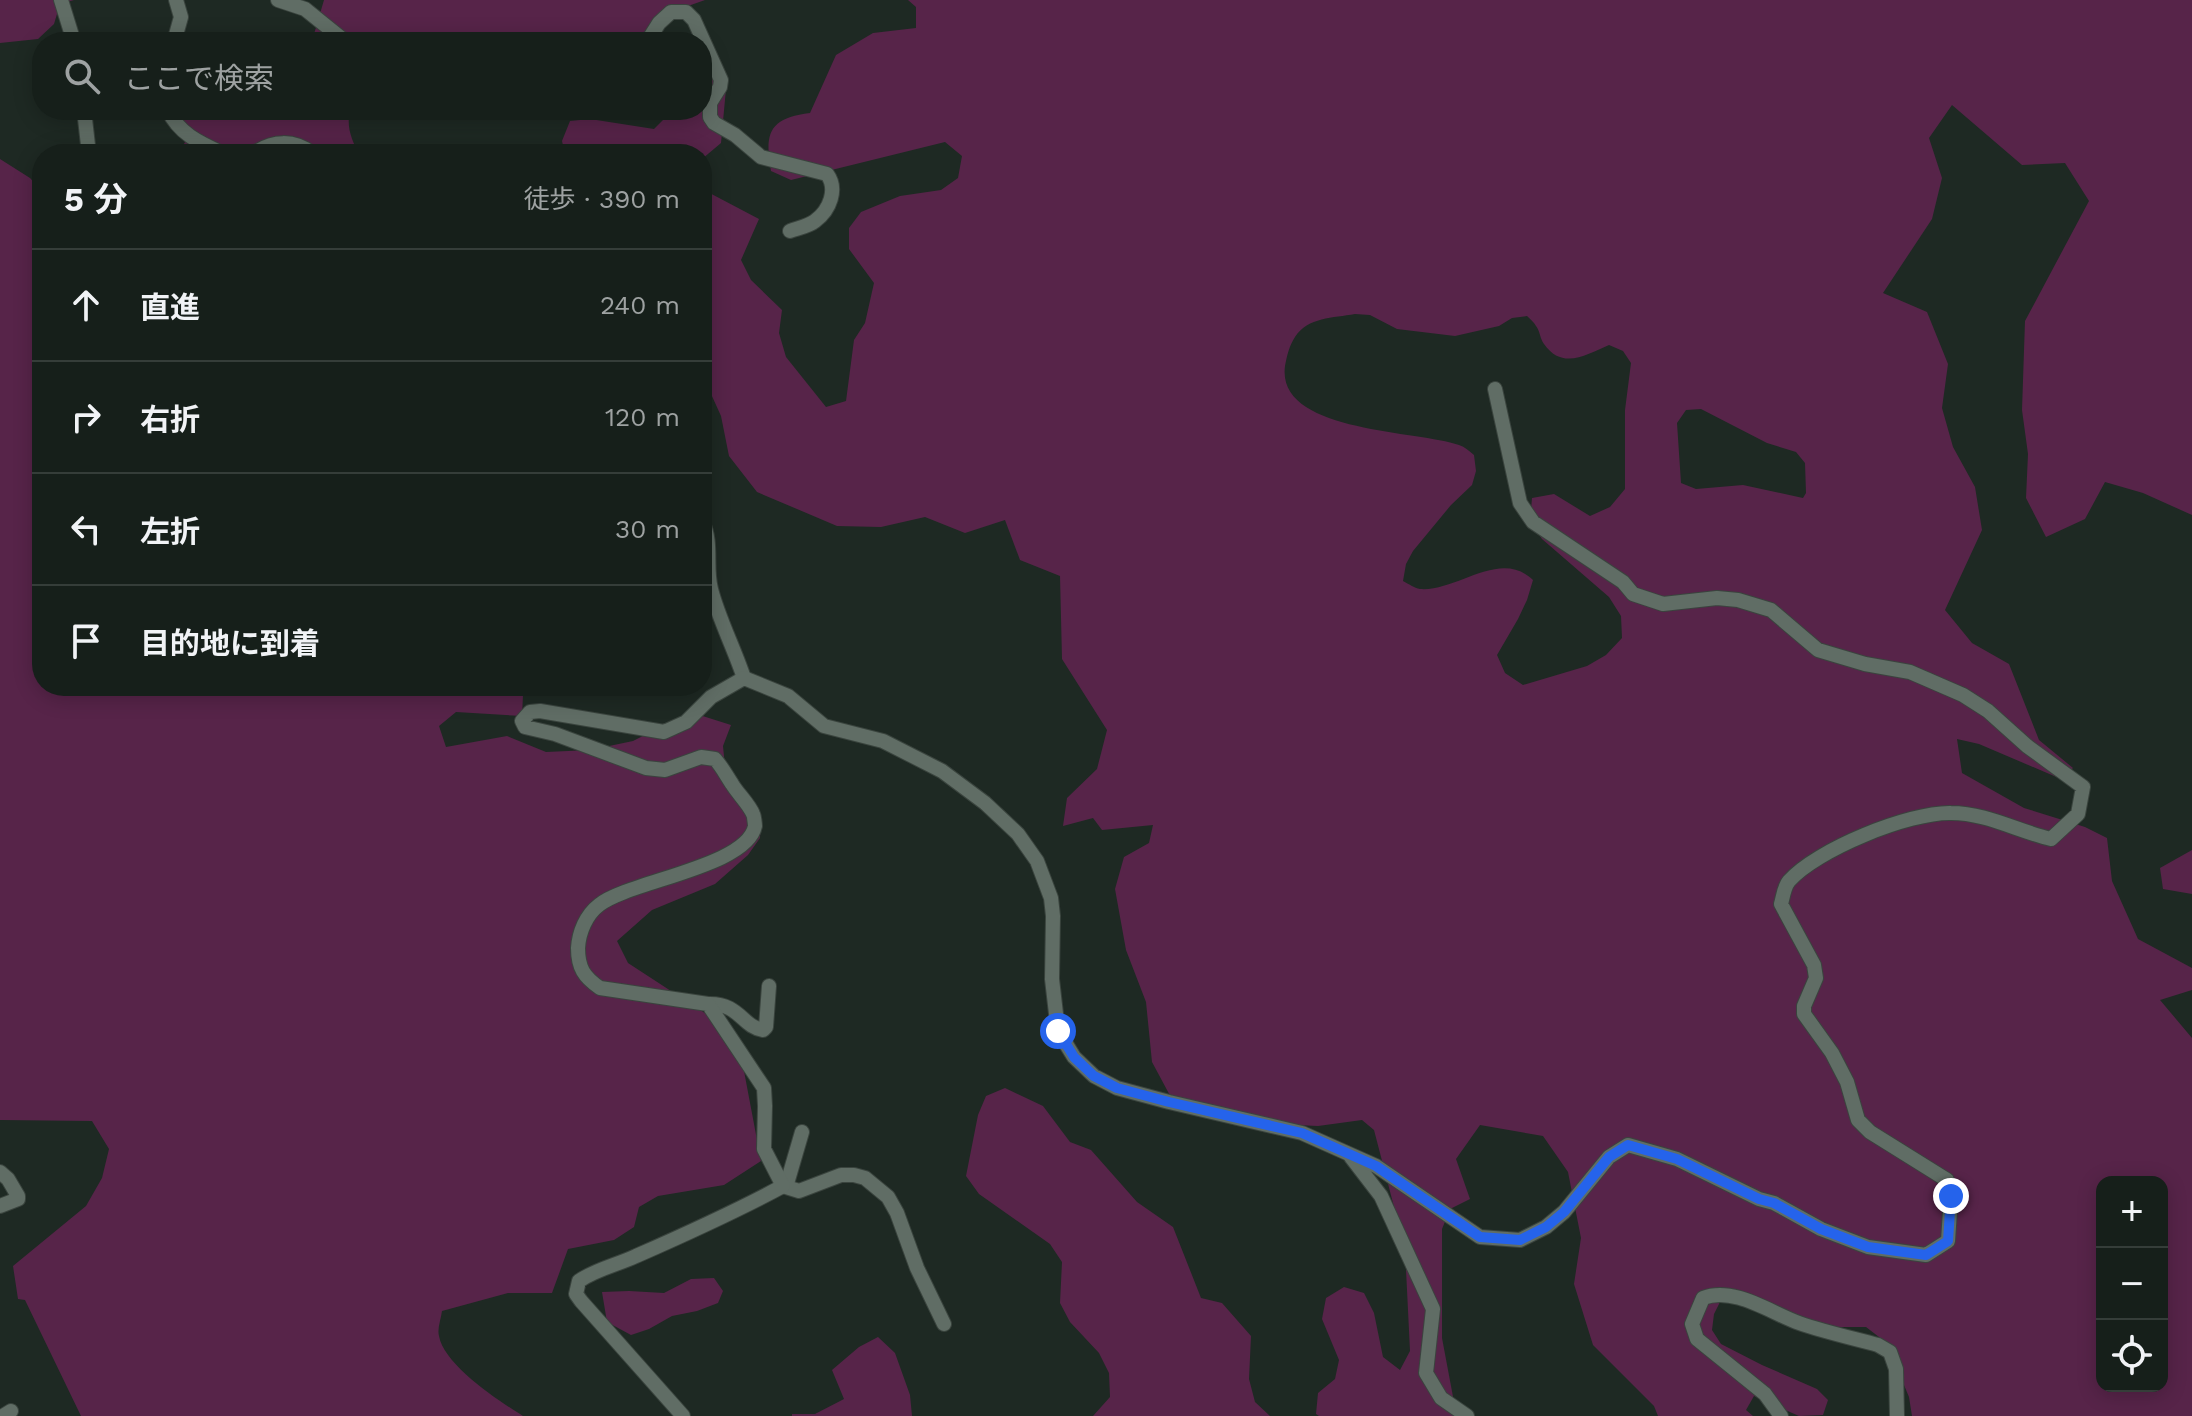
<!DOCTYPE html>
<html lang="ja">
<head>
<meta charset="utf-8">
<style>
	body { margin:0; font-family:"Work Sans","Noto Sans JP",sans-serif; background:#1f2723; color:#f1f3f6 }
	.controls { position:absolute; right:24px; bottom:24px; display:grid; overflow:hidden; border-radius:16px; box-shadow:0 4px 20px #0003 }
	.controls button { width:72px; height:72px; display:grid; place-items:center; padding:0; border:0; border-bottom:2px solid #353d39; background:#161f1a; color:#f1f3f6; font:40px sans-serif }
	.stop { position:absolute; width:24px; height:24px; margin:-18px; border:6px solid #2563eb; border-radius:50%; background:#fff }
	.stop.end { background:#2563eb; border-color:#fff; box-shadow:0 2px 8px #0008 }
	.list { margin:0; padding:0; list-style:none }
	h2 { display:flex; justify-content:space-between; align-items:center; height:104px; margin:0; padding:0 32px; font-size:34px }
	h2 small { font-size:26px; font-weight:400; color:#9ea2a2 }
	.list li { display:grid; grid-template-columns:52px 1fr auto; gap:24px; align-items:center; box-sizing:border-box; height:112px; padding:0 32px; border-top:2px solid #353d39 }
	.list b { display:block; font-size:30px; white-space:nowrap }
	.list em { font-size:26px; font-style:normal; color:#9ea2a2 }
	.icon { flex:none; width:44px; height:44px; fill:none; stroke:currentColor; stroke-width:2; stroke-linecap:round; stroke-linejoin:round }
	.map { position:relative; flex:none; width:2192px; height:1416px; overflow:hidden }
	.search { position:absolute; background:#161f1a; box-shadow:0 4px 20px #0003; left:32px; top:32px; width:680px; height:88px; display:flex; align-items:center; gap:20px; box-sizing:border-box; padding:0 28px; border-radius:32px; color:#9ea2a2; font-size:30px }
	.panel { position:absolute; background:#161f1a; box-shadow:0 4px 20px #0003; left:32px; top:144px; width:680px; height:552px; border-radius:32px }
	.map>svg:first-child { display:block }
</style>
</head>
<body>
<div class="map">
<svg width="2192" height="1416" viewBox="0 0 2192 1416">
	<rect width="100%" height="100%" fill="#1e2923"/>
	<g fill="#572449" fill-rule="evenodd">
		<path d="M0,0H74L60,4L54,24L38,39L0,43Z"/>
		<path d="M324,0H705L657,17L640,42H308L312,41Z"/>
		<path d="M908,0H2192V515L2143,493L2105,482L2085,519L2046,537L2026,498L2028,454L2022,410L2025,321L2089,201L2065,163L2022,165L1952,105L1929,138L1942,178L1932,219L1883,293L1927,312L1948,364L1942,408L1953,447L1975,487L1982,530L1945,610L1972,643L2009,664L2039,740L2073,768L2061,779L1979,744L1957,739L1962,773L2024,808L2085,827L2107,838L2112,881L2138,939L2192,968V990L2160,1000L2192,1038V1416H1912L1909,1397L1889,1349L1879,1337L1866,1327H1836L1806,1322L1749,1293L1733,1291L1721,1300L1714,1314L1712,1330L1721,1344L1762,1365L1817,1389L1828,1400L1823,1415L1799,1416L1754,1396L1746,1410L1753,1416H1658L1654,1406L1593,1345L1574,1284L1581,1238L1568,1172L1543,1136L1480,1125L1456,1159L1470,1199L1450,1209L1442,1229V1338L1454,1402L1465,1416H1319L1316,1414L1318,1393L1335,1379L1339,1360L1322,1319L1326,1298L1344,1287L1364,1293L1374,1313L1383,1357L1400,1370L1410,1351L1405,1249L1374,1130L1362,1120L1318,1126L1274,1124L1174,1103L1152,1062L1146,1002L1126,950L1115,889L1124,857L1149,843L1153,825L1102,830L1093,818L1063,826L1067,798L1097,769L1107,730L1062,659L1060,576L1020,560L1005,520L965,533L925,517L881,527L837,526L757,492L729,456L721,416L702,374V189L759,219L741,260L751,280L782,310L779,333L786,357L826,407L846,401L854,340L865,323L874,283L849,249V228L861,212L900,196L941,190L958,178L962,156L945,142L791,180L771,171C764,132 770,118 810,113L836,55L873,33L916,28V7ZM1355,314L1370,315L1397,329L1455,336L1499,326L1512,318L1527,316C1530,319 1534,322 1536,326C1540,331 1540,339 1544,344C1563,371 1587,354 1609,345L1623,351L1631,363L1625,410V489L1610,507L1590,516L1554,494L1532,498L1530,521L1542,539L1609,597L1621,616L1622,638L1606,655L1587,666L1523,685L1505,673L1497,655L1518,619L1527,600L1533,580C1500,548 1457,592 1420,589C1414,588 1409,584 1403,581L1406,564L1413,551L1451,505L1472,485L1476,471L1474,455C1469,451 1465,447 1459,445C1417,430 1276,433 1285,366C1287,356 1289,346 1295,337C1308,317 1333,318 1355,314ZM1701,409L1767,443L1796,452L1805,463L1806,493L1803,498L1743,485L1696,489L1681,483L1677,423L1686,410ZM2102,1182H2162V1386H2102Z"/>
		<path d="M685,41H706L727,78L721,143L702,159V154H565L562,141L570,121L590,119L654,129L673,110H702V42Z"/>
		<path d="M182,110H351C345,124 352,141 359,154H179L188,136L181,115Z"/>
		<path d="M0,159L30,178L42,191V686H520L523,695L522,716L456,712L439,726L446,747L507,736L546,752L590,750L633,741L690,712L731,725L723,746L727,787L761,815L760,838L748,855L715,884L652,910L617,941L628,963L737,1034L761,1161L724,1185L658,1196L639,1207L634,1227L614,1240L568,1249L552,1293H508L442,1311C441,1319 437,1329 439,1336C444,1365 499,1401 523,1416H81L25,1300L18,1299L13,1266L86,1206L102,1178L109,1149L92,1121L0,1120Z"/>
		<path d="M2192,850V894L2163,889L2160,868Z"/>
		<path d="M1005,1088L1043,1106L1070,1142L1091,1150L1137,1202L1173,1227L1201,1298L1222,1303L1251,1336L1249,1379L1255,1402L1270,1416H1093L1110,1397L1109,1373L1099,1353L1070,1322L1060,1303L1062,1262L1050,1244L979,1194L966,1176L978,1115L986,1096Z"/>
		<path d="M714,1278L723,1291L718,1303L697,1311L672,1316L649,1329L631,1335L607,1322L602,1292L629,1291L664,1293L691,1279Z"/>
		<path d="M878,1337L895,1353L910,1395L912,1416H792V1414H815L844,1399L832,1370L859,1347Z"/>
	</g>
	<g fill="none" stroke-linecap="round" stroke-linejoin="round">
		<defs>
			<g id="minor">
				<path d="M61,0L74,42"/>
				<path d="M278,0L305,9L346,42"/>
				<path d="M174,42L181,17L176,0"/>
				<path d="M647,42L659,23L671,12H686L694,20L721,80L720,87L710,103V117L714,123L735,135L761,157L827,174C838,189 830,210 815,221C809,226 798,228 790,231"/>
				<path d="M84,110L89,154"/>
				<path d="M168,110C179,134 200,143 224,154"/>
				<path d="M253,154C272,140 294,139 313,154"/>
				<path d="M702,521C713,543 705,567 711,589C718,617 734,648 744,678"/>
				<path d="M708,1004C740,1003 742,1027 763,1030L766,1027L769,986"/>
				<path d="M802,1132L788,1180L783,1186L799,1191L841,1175H854L865,1178L888,1197L897,1213L917,1268L944,1324"/>
				<path d="M1351,1157L1381,1196L1433,1309L1426,1373L1441,1398L1467,1416"/>
				<path d="M0,1172L8,1179L18,1196V1199L0,1206"/>
				<path d="M3,1416L11,1411"/>
				<path d="M683,1416L581,1301L576,1294L579,1281C596,1269 617,1265 636,1256C686,1234 735,1212 783,1186L764,1149L765,1106L764,1088L708,1004L600,988C584,977 578,968 578,948C579,932 586,915 599,905C629,881 747,867 755,826C755,825 754,815 753,814C749,804 738,794 732,784C726,775 722,767 715,759L701,757L665,770L646,768L555,734L525,727L522,721L530,712L540,711L664,732L686,722L711,697L744,678L788,696L824,726L883,741L942,771L985,803L1018,834L1037,861L1051,898L1053,916L1052,979L1058,1031L1074,1057L1094,1076L1117,1088L1169,1102L1302,1133L1376,1166L1480,1237L1520,1240L1546,1227L1564,1212L1609,1157L1628,1145L1677,1159L1759,1199L1774,1203L1821,1229L1868,1247L1926,1255L1948,1241L1951,1196L1947,1180L1870,1132L1858,1120L1847,1082L1832,1053L1804,1014V1006L1816,978L1814,965L1781,904C1783,897 1784,887 1789,881C1816,850 1909,812 1951,813C1986,813 2017,831 2051,839L2078,814L2083,787L2027,746L1988,711L1963,695L1910,672L1865,664L1818,650L1771,610L1738,600L1717,598L1663,604L1633,594L1623,582L1533,522L1520,503L1495,389"/>
				<path d="M1781,1416L1765,1394L1697,1339L1692,1324L1703,1298C1734,1286 1771,1313 1799,1323C1825,1332 1852,1338 1878,1345L1890,1352L1896,1369L1897,1416"/>
			</g>
		</defs>
		<use href="#minor" stroke="#3a443e" stroke-width="16"/>
		<use href="#minor" stroke="#606d65" stroke-width="14"/>
	</g>
	<g fill="none" stroke-linecap="round" stroke-linejoin="round">
		<path stroke="#2563eb" stroke-width="10" d="M1058,1031L1074,1057L1094,1076L1117,1088L1169,1102L1302,1133L1376,1166L1480,1237L1520,1240L1546,1227L1564,1212L1609,1157L1628,1145L1677,1159L1759,1199L1774,1203L1821,1229L1868,1247L1926,1255L1948,1241L1951,1196"/>
	</g>
</svg>
<div class="controls">
<button>+</button>
<button>−</button>
<button><svg class="icon" aria-label="locate" viewBox="0 0 24 24"><circle cx="12" cy="12" r="6"/><path d="M12 2v4M12 18v4M2 12h4M18 12h4"/></svg></button>
</div>
<div class="stop" style="left:1058px;top:1031px"></div>
<div class="stop end" style="left:1951px;top:1196px"></div>
<div class="search"><svg class="icon" aria-label="search" viewBox="0 0 24 24"><circle cx="10" cy="10" r="6"/><path d="M15 15l6 6"/></svg>ここで検索</div>
<section class="panel">
<h2>5 分<small>徒歩 · 390 m</small></h2>
<ul class="list">
<li><svg class="icon" aria-label="ahead" viewBox="0 0 24 24"><path d="M12 20V5M6 11l6-6 6 6"/></svg><div><b>直進</b></div><em>240 m</em></li>
<li><svg class="icon" aria-label="right" viewBox="0 0 24 24"><path d="M7 20v-9h11M14 6l5 5-5 5"/></svg><div><b>右折</b></div><em>120 m</em></li>
<li><svg class="icon" aria-label="left" viewBox="0 0 24 24"><path d="M17 20v-9H6M10 6l-5 5 5 5"/></svg><div><b>左折</b></div><em>30 m</em></li>
<li><svg class="icon" aria-label="arrive" viewBox="0 0 24 24"><path d="M6 21V4h12l-3 4 3 4H6"/></svg><div><b>目的地に到着</b></div></li>
</ul>
</section>
</div>
</body>
</html>
